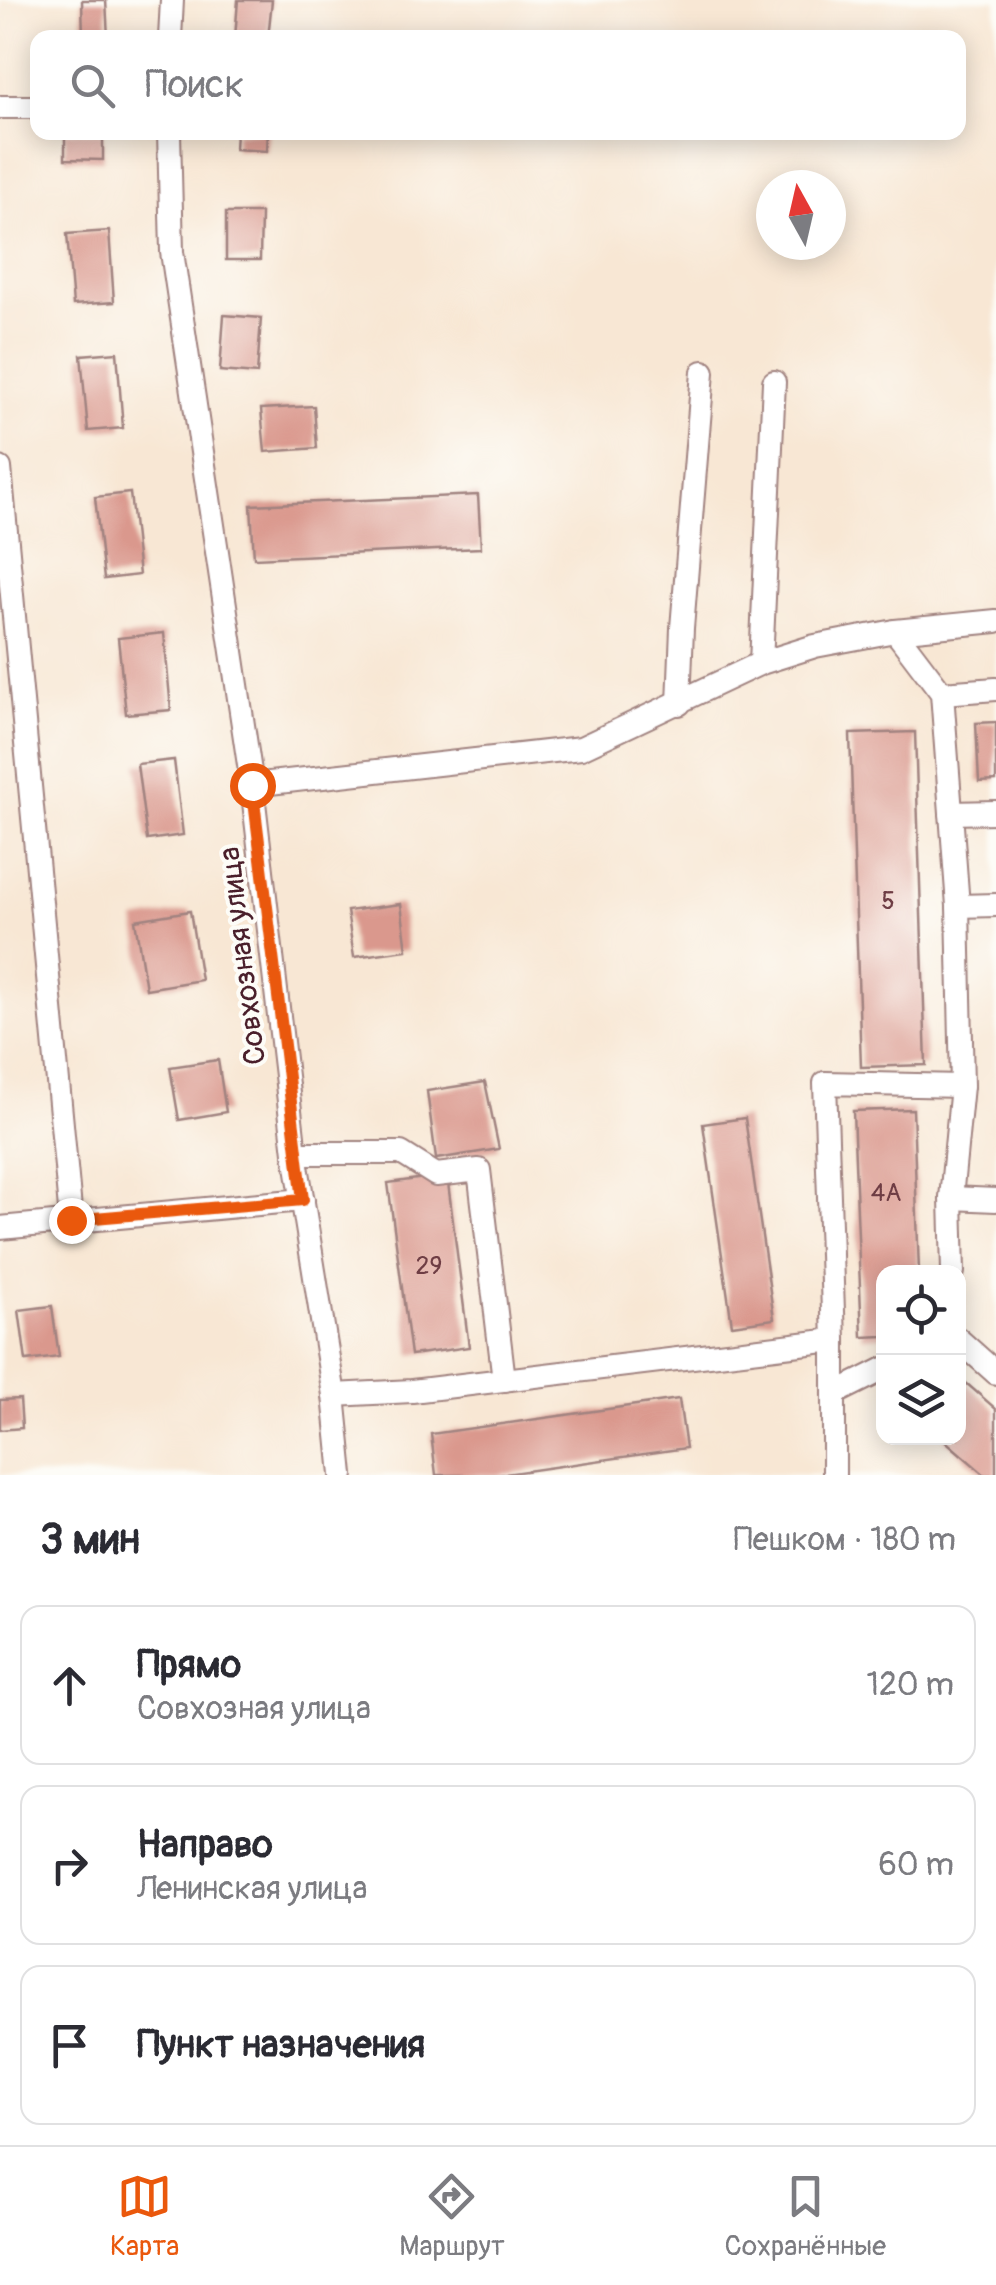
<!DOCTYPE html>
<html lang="ru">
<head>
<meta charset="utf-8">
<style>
	body { margin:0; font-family:Pangolin,sans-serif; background:#f2f2f3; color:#2b2b33 }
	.controls { position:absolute; right:30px; bottom:30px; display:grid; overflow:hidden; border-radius:20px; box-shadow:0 5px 25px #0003 }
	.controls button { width:90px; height:90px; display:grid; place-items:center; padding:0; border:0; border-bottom:2px solid #e1e1e2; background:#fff; color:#2b2b33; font:50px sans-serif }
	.compass { position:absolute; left:756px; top:170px; width:90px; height:90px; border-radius:50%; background:#fff; box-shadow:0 5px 25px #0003; rotate:352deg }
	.stop { position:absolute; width:30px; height:30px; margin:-22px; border:8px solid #ea580c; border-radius:50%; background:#fff }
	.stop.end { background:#ea580c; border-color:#fff; box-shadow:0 2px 10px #0008 }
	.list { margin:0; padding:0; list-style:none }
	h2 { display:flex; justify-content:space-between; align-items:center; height:130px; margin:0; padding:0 40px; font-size:42px }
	h2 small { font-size:32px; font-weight:400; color:#7c7c81 }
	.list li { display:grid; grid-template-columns:65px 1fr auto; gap:30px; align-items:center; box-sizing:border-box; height:160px; margin:0 20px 20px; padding:0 20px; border:2px solid #e1e1e2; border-radius:20px }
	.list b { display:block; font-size:38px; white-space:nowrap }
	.list p { margin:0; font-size:32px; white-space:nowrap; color:#7c7c81 }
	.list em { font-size:32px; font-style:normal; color:#7c7c81 }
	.icon { flex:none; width:55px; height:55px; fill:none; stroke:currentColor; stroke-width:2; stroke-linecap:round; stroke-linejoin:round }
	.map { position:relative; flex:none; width:996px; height:1475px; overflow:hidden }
	.search { position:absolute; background:#fff; box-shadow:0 5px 25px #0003; left:30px; right:30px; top:30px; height:110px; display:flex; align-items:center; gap:25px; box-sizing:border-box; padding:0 35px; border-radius:20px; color:#7c7c81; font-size:38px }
	.sheet { height:670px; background:#fff }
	nav { display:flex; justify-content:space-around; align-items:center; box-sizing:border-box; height:140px; border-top:2px solid #e1e1e2; background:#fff; font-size:28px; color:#7c7c81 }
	nav a { display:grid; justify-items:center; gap:5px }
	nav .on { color:#ea580c }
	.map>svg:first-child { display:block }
</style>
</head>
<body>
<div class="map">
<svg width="996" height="1475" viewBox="0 0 996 1475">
	<rect width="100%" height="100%" fill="#fdfcf7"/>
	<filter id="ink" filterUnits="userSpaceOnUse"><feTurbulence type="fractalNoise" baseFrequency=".01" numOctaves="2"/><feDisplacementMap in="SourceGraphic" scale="20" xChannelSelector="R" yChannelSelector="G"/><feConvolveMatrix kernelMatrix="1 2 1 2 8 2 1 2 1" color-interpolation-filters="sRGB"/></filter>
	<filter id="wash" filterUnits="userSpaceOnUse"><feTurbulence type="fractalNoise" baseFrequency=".0048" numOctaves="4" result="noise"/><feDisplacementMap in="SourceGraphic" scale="40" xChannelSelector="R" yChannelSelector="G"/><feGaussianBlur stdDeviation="2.25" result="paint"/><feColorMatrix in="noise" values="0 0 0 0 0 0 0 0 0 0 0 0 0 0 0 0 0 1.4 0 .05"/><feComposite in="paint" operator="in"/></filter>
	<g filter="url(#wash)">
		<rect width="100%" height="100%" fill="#f8e7d4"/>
		<g id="blocks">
			<g fill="#da988d">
				<path d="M82,0H106L108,38H83Z"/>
				<path d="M238,0H272L268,38H235Z"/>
				<path d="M65,132H103V160L65,159Z"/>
				<path d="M236,132H268L267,151L235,149Z"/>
				<path d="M226,213H261L260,260H226Z"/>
				<path d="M109,231L114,302L73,305L67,234Z"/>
				<path d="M224,315L261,318L257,374L220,371Z"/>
				<path d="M117,352L123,428L88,431L81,355Z"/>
				<path d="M314,406L317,448L265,452L261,409Z"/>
				<path d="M130,493L139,575L104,579L95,497Z"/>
				<path d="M478,495L481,548L254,558L251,505Z"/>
				<path d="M164,633L171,710L126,714L118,638Z"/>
				<path d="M996,722V781L979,782L976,723Z"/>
				<path d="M915,732L926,1065L861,1067L850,734Z"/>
				<path d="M174,760L183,835L147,840L137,764Z"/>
				<path d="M401,904L407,950L354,957L347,911Z"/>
				<path d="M190,911L201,980L146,989L135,920Z"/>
				<path d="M218,1060L226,1112L179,1120L170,1067Z"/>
				<path d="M485,1082L499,1149L436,1159L427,1091Z"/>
				<path d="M913,1109L919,1272H884V1336L862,1337L853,1111Z"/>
				<path d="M745,1118L774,1319L732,1325L703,1124Z"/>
				<path d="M447,1175L469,1347L411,1355L388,1183Z"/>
				<path d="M52,1306L59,1357L26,1361L19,1310Z"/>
				<path d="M958,1376L996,1409V1475H985L942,1438H958Z"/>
				<path d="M20,1399L22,1428L0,1430V1400Z"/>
				<path d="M679,1399L686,1448L498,1475H436L431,1434Z"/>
			</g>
		</g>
	</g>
	<g filter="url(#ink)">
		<use href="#blocks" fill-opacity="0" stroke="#a18380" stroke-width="2.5"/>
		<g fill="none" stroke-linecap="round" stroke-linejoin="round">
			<defs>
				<g id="minor">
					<path d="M170,38L172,0"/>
					<path d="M0,107H38"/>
					<path d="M169,132L172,252L252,785L295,1153L334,1395L342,1475"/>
					<path d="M0,468L71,1220"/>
					<path d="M761,663L774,382"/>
					<path d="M942,693L996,689"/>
					<path d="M679,704L682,628L703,372"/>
					<path d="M252,785L581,748L761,663L815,646L895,631L996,621"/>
					<path d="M951,813L996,812"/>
					<path d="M958,906L996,905"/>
					<path d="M295,1153H401L436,1175L479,1170L504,1380"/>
					<path d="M951,1198L996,1200"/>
					<path d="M0,1228L303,1200"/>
					<path d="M953,1272L951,1198L962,1086"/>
					<path d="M958,1339L996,1373"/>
					<path d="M834,1394L884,1369"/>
					<path d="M334,1395L412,1391L834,1340"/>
					<path d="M834,1475V1340L825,1083L962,1086L958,906L942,693L895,631"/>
				</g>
			</defs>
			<use href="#minor" stroke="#a18380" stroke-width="26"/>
			<use href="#minor" stroke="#fff" stroke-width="22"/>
		</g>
	</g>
	<g fill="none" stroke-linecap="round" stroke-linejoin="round" filter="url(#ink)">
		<path stroke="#ea580c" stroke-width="12" d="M71,1220L303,1200L252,785"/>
	</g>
	<g text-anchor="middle" stroke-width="8" stroke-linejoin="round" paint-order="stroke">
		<g font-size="25" fill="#6e3d44">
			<text x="888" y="909">5</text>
			<text x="886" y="1201">4А</text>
			<text x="429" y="1274">29</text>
		</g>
		<g font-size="30" fill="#4a1f2b" stroke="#fdfcf7">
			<text transform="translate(242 956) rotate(-97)" y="10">Совхозная улица</text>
		</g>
	</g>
</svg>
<div class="controls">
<button><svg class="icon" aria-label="locate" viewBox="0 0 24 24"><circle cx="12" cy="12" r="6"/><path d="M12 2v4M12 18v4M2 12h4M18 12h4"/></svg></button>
<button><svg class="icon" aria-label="layers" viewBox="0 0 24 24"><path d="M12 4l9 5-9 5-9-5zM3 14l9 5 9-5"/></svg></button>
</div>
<svg class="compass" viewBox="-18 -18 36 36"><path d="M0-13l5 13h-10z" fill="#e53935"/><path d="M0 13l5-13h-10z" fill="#7c7c81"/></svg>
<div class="stop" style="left:252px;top:785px"></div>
<div class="stop end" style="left:71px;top:1220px"></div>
<div class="search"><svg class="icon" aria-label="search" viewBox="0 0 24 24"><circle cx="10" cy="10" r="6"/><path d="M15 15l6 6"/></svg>Поиск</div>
</div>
<section class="sheet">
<h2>3 мин<small>Пешком · 180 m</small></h2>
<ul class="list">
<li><svg class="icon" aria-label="ahead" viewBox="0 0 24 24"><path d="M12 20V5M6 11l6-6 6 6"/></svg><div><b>Прямо</b><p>Совхозная улица</p></div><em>120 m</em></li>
<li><svg class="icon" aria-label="right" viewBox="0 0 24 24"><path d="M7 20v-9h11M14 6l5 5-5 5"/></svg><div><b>Направо</b><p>Ленинская улица</p></div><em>60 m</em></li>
<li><svg class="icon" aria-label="arrive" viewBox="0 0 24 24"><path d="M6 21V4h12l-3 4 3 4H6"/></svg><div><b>Пункт назначения</b></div></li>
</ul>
</section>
<nav>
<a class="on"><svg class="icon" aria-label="map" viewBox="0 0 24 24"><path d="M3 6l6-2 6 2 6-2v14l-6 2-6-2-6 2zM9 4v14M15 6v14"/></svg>Карта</a>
<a><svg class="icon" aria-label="directions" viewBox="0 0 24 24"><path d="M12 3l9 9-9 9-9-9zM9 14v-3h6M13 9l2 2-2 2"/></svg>Маршрут</a>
<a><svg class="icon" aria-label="saved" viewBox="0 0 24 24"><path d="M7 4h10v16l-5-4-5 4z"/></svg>Сохранённые</a>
</nav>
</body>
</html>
